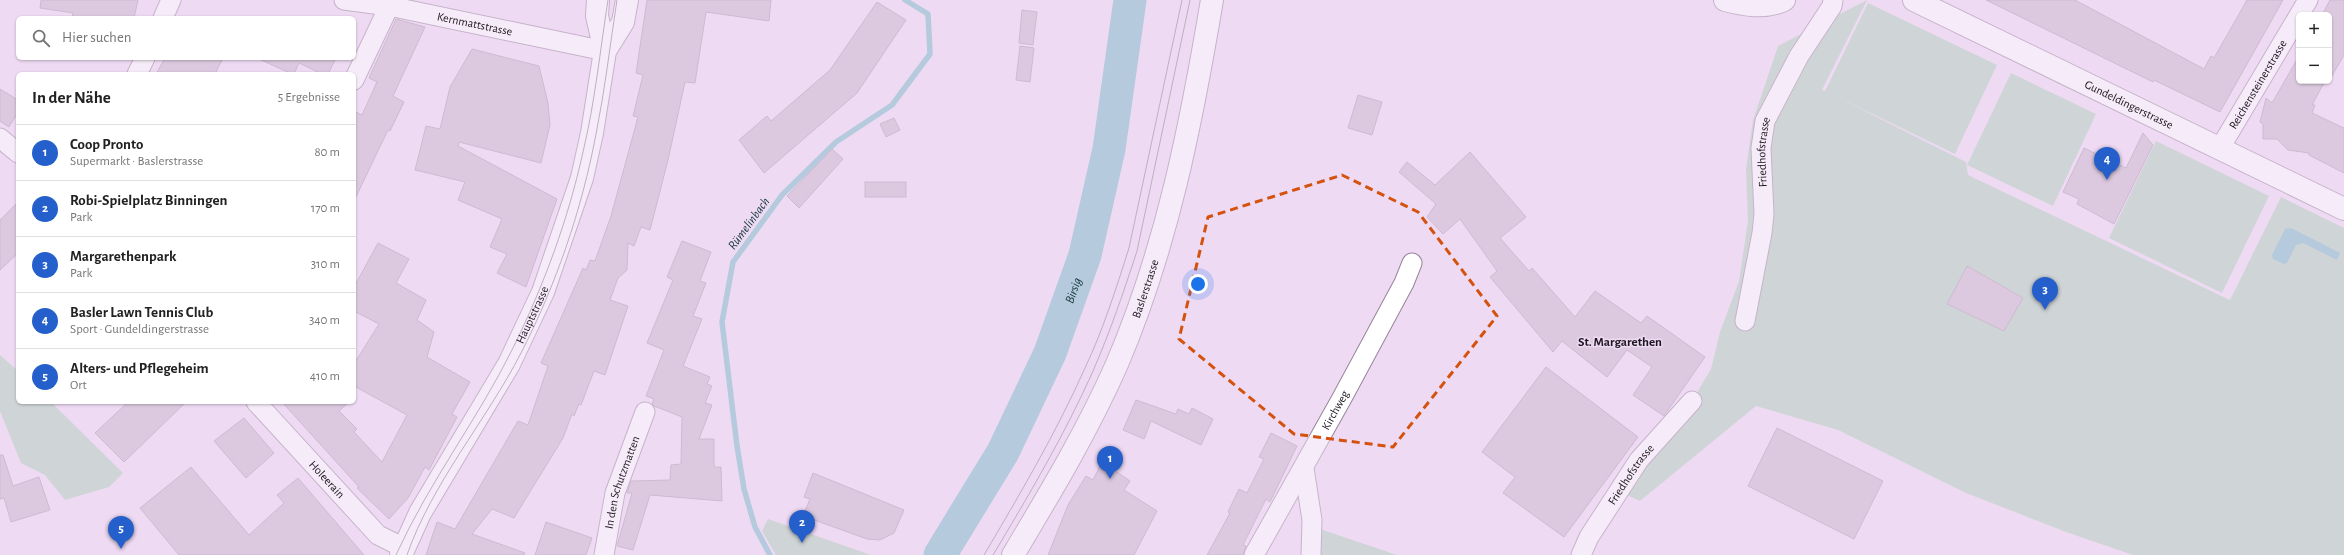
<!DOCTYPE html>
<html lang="de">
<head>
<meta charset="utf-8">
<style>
	body { margin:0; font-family:"Alegreya Sans",sans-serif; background:#f6f6f6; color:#222 }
	.controls { position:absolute; right:12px; top:12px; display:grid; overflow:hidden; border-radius:6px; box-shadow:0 1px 3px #0004 }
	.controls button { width:36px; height:36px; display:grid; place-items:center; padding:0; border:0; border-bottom:1px solid #e0e0e0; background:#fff; color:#222; font:20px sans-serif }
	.you { position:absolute; left:1198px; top:284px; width:14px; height:14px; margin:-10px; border:3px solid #fff; border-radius:50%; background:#1a73e8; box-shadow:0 0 0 6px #1a73e833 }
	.badge { display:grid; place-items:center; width:26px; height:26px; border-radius:50%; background:#245fcb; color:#fff; font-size:13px; font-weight:700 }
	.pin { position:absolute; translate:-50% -33px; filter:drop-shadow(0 1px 2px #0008) }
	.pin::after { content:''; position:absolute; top:21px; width:14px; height:12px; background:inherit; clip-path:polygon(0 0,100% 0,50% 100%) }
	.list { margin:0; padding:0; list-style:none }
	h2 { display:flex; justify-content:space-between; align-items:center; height:52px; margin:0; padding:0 16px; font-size:17px }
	h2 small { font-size:13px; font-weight:400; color:#767676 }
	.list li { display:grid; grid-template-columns:26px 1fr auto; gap:12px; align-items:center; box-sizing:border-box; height:56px; padding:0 16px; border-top:1px solid #e0e0e0 }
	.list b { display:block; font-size:15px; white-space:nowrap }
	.list p { margin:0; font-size:13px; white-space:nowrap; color:#767676 }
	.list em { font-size:13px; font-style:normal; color:#767676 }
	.icon { flex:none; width:22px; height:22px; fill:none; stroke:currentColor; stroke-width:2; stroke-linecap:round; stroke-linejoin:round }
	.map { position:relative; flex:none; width:2344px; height:555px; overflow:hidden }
	.search { position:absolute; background:#fff; box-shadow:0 1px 3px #0004; left:16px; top:16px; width:340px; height:44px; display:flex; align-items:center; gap:10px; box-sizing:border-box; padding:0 14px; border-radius:6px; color:#767676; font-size:15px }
	.panel { position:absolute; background:#fff; box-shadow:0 1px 3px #0004; left:16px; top:72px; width:340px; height:332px; border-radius:6px }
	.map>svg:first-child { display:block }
</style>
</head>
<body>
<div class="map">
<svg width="2344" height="555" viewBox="0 0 2344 555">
	<rect width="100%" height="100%" fill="#eedaf3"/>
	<g fill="#a9ceb5">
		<path d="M1867,0L1822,90L1825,91L1868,3L1997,65L1955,154L1833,95L1966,162L1968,175L2230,300L2281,197L2344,228V555H2133L2066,532L1966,493L1838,430L1756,406L1640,501L1620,492L1692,401L1711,369L1720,332L1739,281L1748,221L1746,169L1753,120L1778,46Z"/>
		<path d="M2011,73L2096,114L2053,206L1967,165Z"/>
		<path d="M2156,141L2269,196L2222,293L2109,238Z"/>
		<path d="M0,355L18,371V402H51L123,473L109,487L65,500L45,475L21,463L0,411Z"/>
		<path d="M768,519L871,555H776L762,531Z"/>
		<path d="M1317,528L1397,555H1318Z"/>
	</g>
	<path fill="#6fb6c3" d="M2291,228L2340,253L2337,260L2303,243L2296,245L2287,263L2284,264L2273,259L2272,255L2285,229Z"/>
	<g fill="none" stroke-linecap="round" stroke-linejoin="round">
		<path stroke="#6fb6c3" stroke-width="5.5" d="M770,555L755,527L744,489L737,446L722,322L733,262L782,195L836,142L892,105L930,54L928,14L905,0"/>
		<path stroke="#6fb6c3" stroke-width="33" id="s1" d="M940,555L1003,452L1050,353L1085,255L1109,149L1130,0"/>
	</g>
	<g fill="#c6b3cb" stroke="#a592a9">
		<path d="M41,0H138L134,18H72L73,13L40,8Z"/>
		<path d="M647,0H771L769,21L706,12L695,83L685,82L668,160L650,230L641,227L634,246L628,243L627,270L618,278L610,300L628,306L605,375L594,371L581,405L579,404L574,416L572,414L563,438L514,518L492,509L472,534L525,553L524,555H426L437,522L455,529L518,421L528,425L548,366L541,363L583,268L586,270L590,260L595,261L611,216L638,117L633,116L643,75L636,73Z"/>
		<path d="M1986,0H2075L2204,69L2211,56L2214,58L2247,0H2283L2220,112L2154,80L2153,82Z"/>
		<path d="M2330,0H2344V55L2329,81V15H2322Z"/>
		<path d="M877,2L906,20L857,93L764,173L739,140L767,116L771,121L830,70Z"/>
		<path d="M1022,10L1037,12L1033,45L1019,43Z"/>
		<path d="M396,19L425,27L393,96L404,102L390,131L388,130L354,201V111L362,115L377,82L369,78Z"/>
		<path d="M1020,46L1034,48L1030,82L1016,80Z"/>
		<path d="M472,49L539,66L548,103L550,125L541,163L459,142L458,146L557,199L526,287L497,273L507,254L490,247L502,219L458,200L465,182L415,170L426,126L440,129L450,87Z"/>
		<path d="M2299,56V81H2325L2312,105H2315L2312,113L2344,128V173L2309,155V153L2288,150L2277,139H2263V124L2260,122L2266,98L2272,103Z"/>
		<path d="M165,58H223L215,74H156Z"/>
		<path d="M257,58H336L328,74H322L299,63L294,74H292Z"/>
		<path d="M0,89L18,100V112L9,127L0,121Z"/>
		<path d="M1358,95L1382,102L1372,135L1348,128Z"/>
		<path d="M894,118L900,130L886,137L880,124Z"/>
		<path d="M2143,133L2153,145L2114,224L2077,204L2079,199L2063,192L2084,148L2126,168Z"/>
		<path d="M832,149L843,159L799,208L787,196Z"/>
		<path d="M1470,152L1526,217L1500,238L1529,271L1532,268L1575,317L1595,291L1641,323L1647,316L1705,357L1664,416L1633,395L1652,367L1627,350L1607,377L1562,341L1553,352L1490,277L1497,271L1460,219L1443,234L1427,217L1436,204L1399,172L1407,162L1435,185Z"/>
		<rect x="865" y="182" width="41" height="15"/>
		<path d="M18,202V253L0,270V220Z"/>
		<path d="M682,241L711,252L700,281L706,283L693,316L702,319L683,366L710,377L707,384L712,386L705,403L712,405L699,439H714V467H721L722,501L650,495L633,550L617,546L632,493H627L631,481L670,480L671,465L681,464L682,417L654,406L652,404L654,399L646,396L664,350L647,343L673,280L667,277Z"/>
		<path d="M378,243L409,259L396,283L426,300L417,320L434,332L427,357L470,382L452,414L457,417L429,470L425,467L408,498L389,519L357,488L359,487L282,402H349L339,411L357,429L354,432L382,462L407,415L354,386V364L379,324L354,311V287Z"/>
		<path d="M1967,266L2023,298L2004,331L1947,304Z"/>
		<path d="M1546,367L1638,437L1564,537L1503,493L1515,477L1482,452Z"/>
		<path d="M1136,400L1176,414L1178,409L1189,414L1192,408L1213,419L1201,445L1151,421L1144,439L1123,430Z"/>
		<path d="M128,402H186L124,462L95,433Z"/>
		<path d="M244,418L274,453L246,478L214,441Z"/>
		<path d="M1777,428L1883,481L1854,539L1748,486Z"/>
		<path d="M1271,433L1297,446L1270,502L1266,499L1243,545L1246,546L1243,555H1207L1230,513L1228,512L1239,489L1247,493L1264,459L1259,457Z"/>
		<path d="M0,455H3L13,486L39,477L50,510L11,522L4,498L0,499Z"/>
		<path d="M1102,462L1130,481L1124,490L1157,511L1134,555H1048L1068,505L1086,476L1093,480Z"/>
		<path d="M191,467L249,535L284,503L277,495L298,478L364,555H179L140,508Z"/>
		<path d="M813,473L904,510L894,533L880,540L867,539L803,516L810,499L804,497Z"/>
		<path d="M546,522L592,538L586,555H535Z"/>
	</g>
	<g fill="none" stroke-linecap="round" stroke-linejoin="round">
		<defs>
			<g id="street">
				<path id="s2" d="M344,0L389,6L605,51"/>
				<path d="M163,18L171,0"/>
				<path d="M137,74L145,58"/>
				<path d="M354,80L392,0"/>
				<path d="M0,138L18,153"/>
				<path id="s3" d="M2220,148L2308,0"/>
				<path id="s4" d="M1745,321L1762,233L1764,214L1761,148L1765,121L1799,56L1832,6L1833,0"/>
				<path id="s5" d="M256,402L378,535L404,548"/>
				<path d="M1304,468L1312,520L1311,555"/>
				<path id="s6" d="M604,555L615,493L645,412"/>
				<path id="s7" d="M1254,555L1342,398L1404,283L1412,263"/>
				<path id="s8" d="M1581,555L1589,537L1639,460L1692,401"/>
			</g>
			<g id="secondary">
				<path d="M598,0L597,16L605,51"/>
				<path d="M1725,0C1744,5 1765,9 1784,0"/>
				<path id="s9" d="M1914,0L2344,209"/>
				<path id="s10" d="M401,555L420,513L509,364L543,292L582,178L592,133L605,51L623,22L627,0"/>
				<path id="s11" d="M1013,555C1050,493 1088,430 1117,364C1167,247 1191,125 1212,0"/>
			</g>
		</defs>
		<use href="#street" stroke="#96849b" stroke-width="21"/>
		<use href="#secondary" stroke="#96849b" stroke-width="24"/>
		<use href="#street" stroke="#fff" stroke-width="19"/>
		<use href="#secondary" stroke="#fff" stroke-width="22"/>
		<g stroke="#867889" stroke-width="1">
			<path d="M396,555C429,482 478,419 513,348C544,285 568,220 583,152C595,102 600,51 608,0"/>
			<path d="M407,555C432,483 486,421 521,353C556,285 582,209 596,134C605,90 610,45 617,0"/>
			<path d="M984,555C1020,494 1056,433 1085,368C1103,330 1116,289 1129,248L1182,0"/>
			<path d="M993,555C1029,495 1065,434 1093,371C1110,332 1124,291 1137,251L1190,0"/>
		</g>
	</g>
	<path d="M0 0H2344V555H0ZM1342,175L1418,212L1497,316L1393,447L1294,434L1179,339L1208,217Z" fill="#eedaf3" fill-opacity=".55" fill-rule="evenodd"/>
	<path fill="none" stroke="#d4520e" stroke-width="3" stroke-dasharray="8 5" stroke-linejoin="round" d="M1342,175L1418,212L1497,316L1393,447L1294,434L1179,339L1208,217Z"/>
	<g text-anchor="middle" stroke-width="3" stroke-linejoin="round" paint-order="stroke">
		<g font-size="12" fill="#1d161f" stroke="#eedaf3">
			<text dy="4" stroke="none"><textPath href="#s2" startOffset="133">Kernmattstrasse</textPath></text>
			<text dy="4" stroke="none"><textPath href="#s3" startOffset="74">Reichensteinerstrasse</textPath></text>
			<text dy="4" stroke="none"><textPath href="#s9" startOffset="239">Gundeldingerstrasse</textPath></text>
			<text dy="4" stroke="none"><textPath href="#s4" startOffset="171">Friedhofstrasse</textPath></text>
			<text dy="4" stroke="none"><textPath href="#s11" startOffset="298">Baslerstrasse</textPath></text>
			<text dy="4" stroke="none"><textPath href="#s10" startOffset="274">Hauptstrasse</textPath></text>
			<text dy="4" stroke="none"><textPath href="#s7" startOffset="166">Kirchweg</textPath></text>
			<text dy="4" stroke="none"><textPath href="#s8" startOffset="95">Friedhofstrasse</textPath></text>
			<text dy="4" stroke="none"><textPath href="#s5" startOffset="105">Holeerain</textPath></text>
			<text dy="4" stroke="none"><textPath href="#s6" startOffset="75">In den Schutzmatten</textPath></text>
		</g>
		<g font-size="13" font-style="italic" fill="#14373d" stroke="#eedaf3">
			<text transform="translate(748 223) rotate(-54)" y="5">Rümelinbach</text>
			<text dy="5" stroke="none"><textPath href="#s1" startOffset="297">Birsig</textPath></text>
		</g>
		<g font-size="13" font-weight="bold" fill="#1d161f" stroke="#eedaf3">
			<text x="1620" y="346">St. Margarethen</text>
		</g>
	</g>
</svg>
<div class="controls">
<button>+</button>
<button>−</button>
</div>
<div class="you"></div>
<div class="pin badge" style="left:1110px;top:479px">1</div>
<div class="pin badge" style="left:802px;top:543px">2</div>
<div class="pin badge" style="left:2045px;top:310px">3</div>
<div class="pin badge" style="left:2107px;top:180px">4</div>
<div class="pin badge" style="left:121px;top:549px">5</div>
<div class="search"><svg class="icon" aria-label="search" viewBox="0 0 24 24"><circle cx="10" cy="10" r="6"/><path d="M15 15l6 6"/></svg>Hier suchen</div>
<section class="panel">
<h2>In der Nähe<small>5 Ergebnisse</small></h2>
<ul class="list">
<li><span class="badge">1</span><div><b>Coop Pronto</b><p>Supermarkt · Baslerstrasse</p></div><em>80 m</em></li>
<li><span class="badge">2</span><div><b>Robi-Spielplatz Binningen</b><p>Park</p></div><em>170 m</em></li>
<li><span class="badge">3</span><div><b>Margarethenpark</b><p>Park</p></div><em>310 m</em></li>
<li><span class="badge">4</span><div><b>Basler Lawn Tennis Club</b><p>Sport · Gundeldingerstrasse</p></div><em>340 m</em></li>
<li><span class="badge">5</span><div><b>Alters- und Pflegeheim</b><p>Ort</p></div><em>410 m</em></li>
</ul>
</section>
</div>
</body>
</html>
